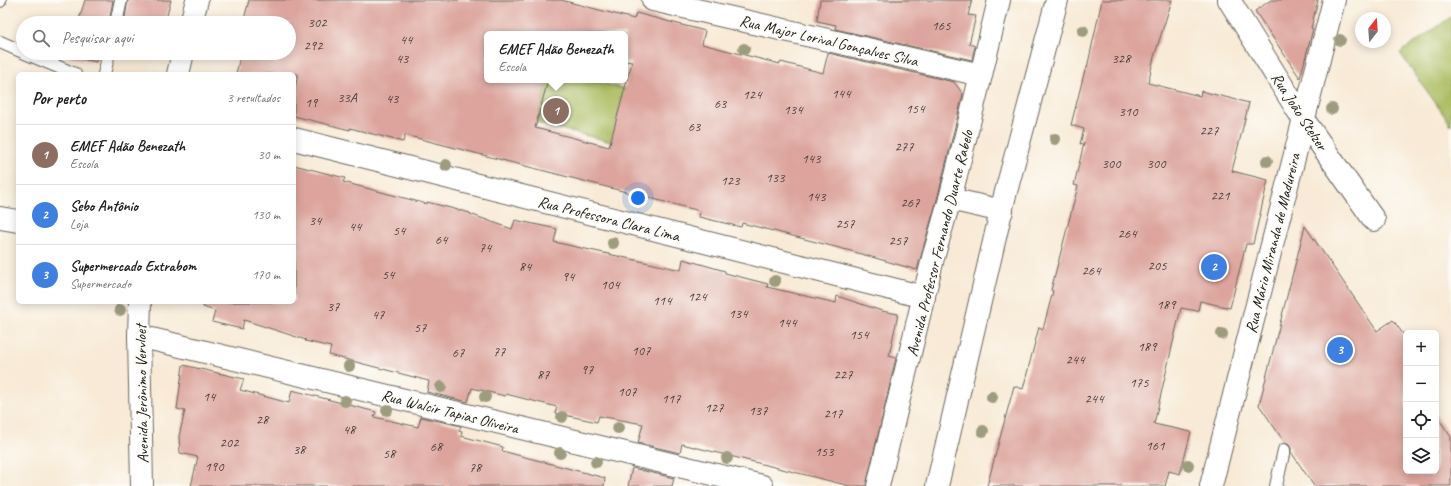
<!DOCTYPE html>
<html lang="pt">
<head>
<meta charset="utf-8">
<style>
	body { margin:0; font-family:Caveat,sans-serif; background:#f6f6f6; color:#202124 }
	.controls { position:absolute; right:12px; bottom:12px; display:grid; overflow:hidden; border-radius:6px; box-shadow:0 2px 10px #0003 }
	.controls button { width:36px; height:36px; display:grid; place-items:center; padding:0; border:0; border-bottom:1px solid #e0e0e0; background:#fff; color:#202124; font:20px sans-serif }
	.compass { position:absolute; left:1355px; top:12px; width:36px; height:36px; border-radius:50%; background:#fff; box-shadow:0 2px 10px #0003; rotate:17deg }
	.you { position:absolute; left:638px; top:198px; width:14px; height:14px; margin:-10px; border:3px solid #fff; border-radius:50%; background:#1a73e8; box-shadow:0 0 0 6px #1a73e833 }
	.badge { display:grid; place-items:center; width:26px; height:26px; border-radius:50%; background:#d93025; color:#fff; font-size:13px; font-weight:700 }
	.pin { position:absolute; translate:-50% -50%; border:2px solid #fff; box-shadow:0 1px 4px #0006 }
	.popup { position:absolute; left:484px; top:31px; width:144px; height:52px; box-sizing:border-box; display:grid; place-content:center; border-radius:6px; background:#fff; filter:drop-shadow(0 1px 3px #0005); font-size:13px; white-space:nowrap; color:#757577 }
	.popup b { font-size:15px; color:#202124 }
	.popup::after { content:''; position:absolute; left:50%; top:100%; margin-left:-8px; border:8px solid transparent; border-top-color:#fff }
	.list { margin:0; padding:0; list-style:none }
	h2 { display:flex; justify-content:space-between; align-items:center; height:52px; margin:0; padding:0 16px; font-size:17px }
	h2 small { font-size:13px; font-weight:400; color:#757577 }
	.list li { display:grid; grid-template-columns:26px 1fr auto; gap:12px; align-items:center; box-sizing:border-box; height:60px; padding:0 16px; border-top:1px solid #e0e0e0 }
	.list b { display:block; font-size:15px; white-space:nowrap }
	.list p { margin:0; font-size:13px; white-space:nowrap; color:#757577 }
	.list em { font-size:13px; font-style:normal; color:#757577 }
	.icon { flex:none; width:22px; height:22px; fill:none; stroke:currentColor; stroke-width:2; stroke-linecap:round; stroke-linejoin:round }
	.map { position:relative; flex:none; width:1451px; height:486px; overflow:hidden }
	.search { position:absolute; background:#fff; box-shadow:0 2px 10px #0003; left:16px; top:16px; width:280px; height:44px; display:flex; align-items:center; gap:10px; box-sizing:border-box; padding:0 14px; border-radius:22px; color:#757577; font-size:15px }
	.panel { position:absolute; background:#fff; box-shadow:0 2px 10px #0003; left:16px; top:72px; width:280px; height:232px; border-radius:6px }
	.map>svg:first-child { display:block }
</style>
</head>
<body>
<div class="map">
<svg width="1451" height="486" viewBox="0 0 1451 486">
	<rect width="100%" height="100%" fill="#fdfcf7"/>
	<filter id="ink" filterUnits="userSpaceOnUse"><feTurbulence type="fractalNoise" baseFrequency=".025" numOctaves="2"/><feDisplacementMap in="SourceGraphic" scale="8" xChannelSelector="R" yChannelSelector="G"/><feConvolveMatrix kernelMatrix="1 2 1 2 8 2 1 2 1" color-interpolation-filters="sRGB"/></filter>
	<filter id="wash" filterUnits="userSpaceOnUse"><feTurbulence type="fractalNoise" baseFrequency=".012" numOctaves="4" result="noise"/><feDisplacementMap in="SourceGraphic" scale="16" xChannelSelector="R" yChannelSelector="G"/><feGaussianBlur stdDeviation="0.9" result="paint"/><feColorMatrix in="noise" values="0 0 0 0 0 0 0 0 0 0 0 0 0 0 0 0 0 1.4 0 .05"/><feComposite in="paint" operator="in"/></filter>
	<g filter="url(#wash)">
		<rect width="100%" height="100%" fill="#f8ead6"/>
		<g fill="#aabc60" stroke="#636c3e">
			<path d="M1451,17V125L1400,53Z"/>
			<path d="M548,80H591L625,89L611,142L537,123Z"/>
		</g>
		<g id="blocks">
			<g fill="#dca49c" fill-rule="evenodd">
				<path d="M85,0H113L109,23H78Z"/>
				<path d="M128,0H171L165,23H124Z"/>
				<path d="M249,0H561L634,19L636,13L705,31L702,44L780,64L781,62L823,73L828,53L954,82L963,94L938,196L917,270L851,251L742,223L741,227L699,217L700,211L405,135L403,142L350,128V130L294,116V93L298,74H236L240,56L235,55L236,53H289V23H243ZM487,34H625V61L632,62L609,147L535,128L548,80H487Z"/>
				<path d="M820,0H972L968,15L976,16L969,44L975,46L972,60L835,29L836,25L817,21Z"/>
				<path d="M1102,0H1172L1154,57L1148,83L1200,96L1201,91L1249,103L1232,171L1268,180L1253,244H1246L1230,308L1200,301L1198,311L1181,308L1154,424L1191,432L1180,474L1169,471L1165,486H987L1014,386L1023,389L1039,327L1043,329L1053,291L1051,290L1078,186L1074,185L1084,143L1080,144L1084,129L1071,125L1085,70L1087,68Z"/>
				<path d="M1271,0H1318L1311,28L1313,29L1300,78L1255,11Z"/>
				<path d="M70,53H98L96,62L69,56Z"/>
				<path d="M294,165L345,178L343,182L427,204V202L470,213V214L512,229L515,220L557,229L554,242L681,270L683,259L725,271V273L768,284L767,287L836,303L837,296L882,311L898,314L889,356L896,358L866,486H850L682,444L680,453L638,443L643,424L599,416L597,422L555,413L557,407L506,394L505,396L472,388L468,402L427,392L429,381L329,355L331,347L305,341L306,340L244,320L242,329L212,322L215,311L203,307L204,302H294Z"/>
				<path d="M1305,226L1377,331L1393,320L1406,338V471H1436V415L1451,437V486H1314L1291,452V448L1289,445L1285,443L1259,405Z"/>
				<path d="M183,365L244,379L240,390L289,403L292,390L376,412L374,417L418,427L421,417L461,426L459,431L462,432L461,436L503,447L502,451L605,478L604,486H191L198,457L180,453L179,436L185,411L177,409Z"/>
				<path d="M632,468L674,478L672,486H628Z"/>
			</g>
		</g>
	</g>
	<g filter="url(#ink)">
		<use href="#blocks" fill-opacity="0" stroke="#69645d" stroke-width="1"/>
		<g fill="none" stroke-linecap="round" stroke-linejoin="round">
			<defs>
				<g id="service">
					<path d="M0,1V0"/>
					<path d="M116,23L121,0"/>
					<path d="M0,42L23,52"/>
					<path d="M25,53L75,74"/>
					<path d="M104,74L109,53"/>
					<path d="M1276,486L1284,450"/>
				</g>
				<g id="minor">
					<path d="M653,0L981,75"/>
					<path d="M1229,0L1303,119L1374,220"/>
					<path d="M294,139L924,297"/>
					<path d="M0,218L18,221"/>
					<path d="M139,336L762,486"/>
					<path d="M1211,486L1334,0"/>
				</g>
				<g id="tertiary">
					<path d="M191,23L197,0"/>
					<path d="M178,74L183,53"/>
					<path d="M950,199L1002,211"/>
					<path d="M140,302L139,336L142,486"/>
					<path d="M878,486L933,258L950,199L981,75L999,0"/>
					<path d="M937,486L1003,203L1057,0"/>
				</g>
			</defs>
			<use href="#service" stroke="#69645d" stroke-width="14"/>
			<use href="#minor" stroke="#69645d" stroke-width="24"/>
			<use href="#tertiary" stroke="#69645d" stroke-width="24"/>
			<use href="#service" stroke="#fff" stroke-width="12"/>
			<use href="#minor" stroke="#fff" stroke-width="22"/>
			<use href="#tertiary" stroke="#fff" stroke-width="22"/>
		</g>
		<g fill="#9e9c7f">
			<circle cx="1083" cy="31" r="6"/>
			<circle cx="1340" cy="40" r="6"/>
			<circle cx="744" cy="49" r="6"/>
			<circle cx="1332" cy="109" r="6"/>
			<circle cx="1055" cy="139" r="6"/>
			<circle cx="1267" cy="161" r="6"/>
			<circle cx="446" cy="165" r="6"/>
			<circle cx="613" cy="243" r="6"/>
			<circle cx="775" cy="281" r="6"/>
			<circle cx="120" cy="310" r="6"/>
			<circle cx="1222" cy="334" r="6"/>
			<circle cx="349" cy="366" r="6"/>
			<circle cx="441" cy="387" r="6"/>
			<circle cx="485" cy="397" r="6"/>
			<circle cx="992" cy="397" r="6"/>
			<circle cx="345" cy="401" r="6"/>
			<circle cx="387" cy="410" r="6"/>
			<circle cx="562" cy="417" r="6"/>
			<circle cx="618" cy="428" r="6"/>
			<circle cx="983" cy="431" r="6"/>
			<circle cx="560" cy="453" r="6"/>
			<circle cx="727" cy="458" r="6"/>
			<circle cx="596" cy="462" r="6"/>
			<circle cx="1188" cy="465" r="6"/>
		</g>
	</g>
	<g text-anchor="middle" stroke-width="4" stroke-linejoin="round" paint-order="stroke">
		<g font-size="14" fill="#4c3e3c">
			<text x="317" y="27">302</text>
			<text x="941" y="30">165</text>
			<text x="406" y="44">44</text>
			<text x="313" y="50">292</text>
			<text x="402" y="63">43</text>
			<text x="1121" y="63">328</text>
			<text x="841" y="98">144</text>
			<text x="752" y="99">124</text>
			<text x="347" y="102">33A</text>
			<text x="392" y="103">43</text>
			<text x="311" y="107">19</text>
			<text x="720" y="108">63</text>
			<text x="915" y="113">154</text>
			<text x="793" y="114">134</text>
			<text x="1128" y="116">310</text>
			<text x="694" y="131">63</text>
			<text x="1209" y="135">227</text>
			<text x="904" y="151">277</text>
			<text x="811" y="163">143</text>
			<text x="1111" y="168">300</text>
			<text x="1156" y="168">300</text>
			<text x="775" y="182">133</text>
			<text x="730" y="185">123</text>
			<text x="1220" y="200">221</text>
			<text x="816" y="201">143</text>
			<text x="910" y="207">267</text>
			<text x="315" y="225">34</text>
			<text x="845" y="228">257</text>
			<text x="355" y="231">44</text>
			<text x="399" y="235">54</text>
			<text x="1127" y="238">264</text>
			<text x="441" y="244">64</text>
			<text x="898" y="245">257</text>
			<text x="485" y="252">74</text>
			<text x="1157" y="270">205</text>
			<text x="525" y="271">84</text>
			<text x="1091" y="275">264</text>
			<text x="388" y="279">54</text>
			<text x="568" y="281">94</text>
			<text x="610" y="289">104</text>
			<text x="697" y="301">124</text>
			<text x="662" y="305">114</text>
			<text x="1166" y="309">189</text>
			<text x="333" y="311">37</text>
			<text x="738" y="318">134</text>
			<text x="378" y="319">47</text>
			<text x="787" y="327">144</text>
			<text x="420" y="332">57</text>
			<text x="859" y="339">154</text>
			<text x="1147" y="351">189</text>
			<text x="641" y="355">107</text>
			<text x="499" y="356">77</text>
			<text x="458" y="357">67</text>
			<text x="1075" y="364">244</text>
			<text x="587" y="374">97</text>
			<text x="543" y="379">87</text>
			<text x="843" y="379">227</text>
			<text x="1139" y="387">175</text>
			<text x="627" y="396">107</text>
			<text x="209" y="401">14</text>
			<text x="671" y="403">117</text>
			<text x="1094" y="403">244</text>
			<text x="714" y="412">127</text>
			<text x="758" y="415">137</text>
			<text x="833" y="418">217</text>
			<text x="262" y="424">28</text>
			<text x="349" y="434">48</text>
			<text x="229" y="447">202</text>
			<text x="1155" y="450">161</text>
			<text x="436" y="451">68</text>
			<text x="299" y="454">38</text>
			<text x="824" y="456">153</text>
			<text x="389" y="458">58</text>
			<text x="214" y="471">190</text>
			<text x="475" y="472">78</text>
		</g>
		<g font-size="16" fill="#1c1c1c" stroke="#fdfcf7">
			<text transform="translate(829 40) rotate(13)" y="6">Rua Major Lorival Gonçalves Silva</text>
			<text transform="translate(1300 111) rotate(57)" y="6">Rua João Stelzer</text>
			<text transform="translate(609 218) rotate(14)" y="6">Rua Professora Clara Lima</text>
			<text transform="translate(939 243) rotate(-76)" y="6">Avenida Professor Fernando Duarte Rabelo</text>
			<text transform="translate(1272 243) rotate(-76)" y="6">Rua Mário Miranda de Madureira</text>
			<text transform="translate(141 394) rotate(-91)" y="6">Avenida Jerônimo Vervloet</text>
			<text transform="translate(450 411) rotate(14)" y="6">Rua Walcir Tapias Oliveira</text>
		</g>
	</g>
</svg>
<div class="controls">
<button>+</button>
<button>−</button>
<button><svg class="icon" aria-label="locate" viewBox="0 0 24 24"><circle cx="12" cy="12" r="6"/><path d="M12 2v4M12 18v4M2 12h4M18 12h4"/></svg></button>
<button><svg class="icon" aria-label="layers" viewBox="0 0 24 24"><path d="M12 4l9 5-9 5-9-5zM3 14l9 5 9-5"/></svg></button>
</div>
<svg class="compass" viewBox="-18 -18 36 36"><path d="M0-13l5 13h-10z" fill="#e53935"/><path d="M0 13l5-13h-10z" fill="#757577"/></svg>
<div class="you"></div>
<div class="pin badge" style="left:556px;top:111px;background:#8d6e63">1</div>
<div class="popup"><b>EMEF Adão Benezath</b>Escola</div>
<div class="pin badge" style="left:1214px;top:267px;background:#3f7fe0">2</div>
<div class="pin badge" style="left:1340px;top:350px;background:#3f7fe0">3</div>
<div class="search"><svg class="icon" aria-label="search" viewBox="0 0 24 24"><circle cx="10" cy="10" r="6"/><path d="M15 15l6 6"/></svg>Pesquisar aqui</div>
<section class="panel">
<h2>Por perto<small>3 resultados</small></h2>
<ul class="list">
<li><span class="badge" style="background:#8d6e63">1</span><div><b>EMEF Adão Benezath</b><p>Escola</p></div><em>30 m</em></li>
<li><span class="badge" style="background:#3f7fe0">2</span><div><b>Sebo Antônio</b><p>Loja</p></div><em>130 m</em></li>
<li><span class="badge" style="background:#3f7fe0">3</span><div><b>Supermercado Extrabom</b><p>Supermercado</p></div><em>170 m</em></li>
</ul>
</section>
</div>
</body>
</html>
